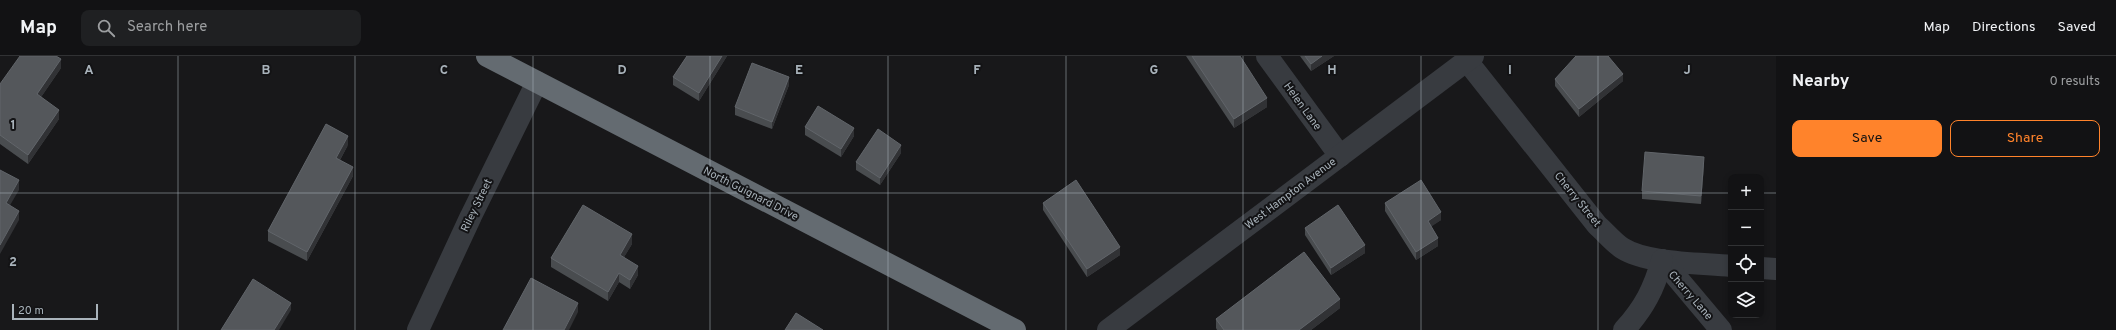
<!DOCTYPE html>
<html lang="en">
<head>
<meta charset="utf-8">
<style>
	body { margin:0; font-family:Overpass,sans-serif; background:#1f2022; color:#f1f3f6 }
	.controls { position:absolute; right:12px; bottom:12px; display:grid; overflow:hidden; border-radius:8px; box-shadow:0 2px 6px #0003 }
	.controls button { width:36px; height:36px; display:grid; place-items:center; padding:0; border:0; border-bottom:1px solid #313234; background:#121214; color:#f1f3f6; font:20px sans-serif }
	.scale { position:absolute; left:12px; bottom:10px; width:86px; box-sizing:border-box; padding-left:4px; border:2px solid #a9b3bb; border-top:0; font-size:11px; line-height:14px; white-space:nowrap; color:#a9b3bb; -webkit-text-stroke:3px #131315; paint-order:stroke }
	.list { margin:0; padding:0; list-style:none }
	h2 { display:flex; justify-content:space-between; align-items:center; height:52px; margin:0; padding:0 16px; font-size:17px }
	h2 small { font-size:13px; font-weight:400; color:#9c9ea0 }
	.actions { display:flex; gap:8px; padding:12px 16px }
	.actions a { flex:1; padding:9px 0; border:1px solid #ff832b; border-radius:8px; text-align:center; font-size:14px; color:#ff832b }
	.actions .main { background:#ff832b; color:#111 }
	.icon { flex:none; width:22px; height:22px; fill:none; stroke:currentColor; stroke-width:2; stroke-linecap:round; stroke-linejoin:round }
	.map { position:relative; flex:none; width:1776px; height:274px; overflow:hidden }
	header { display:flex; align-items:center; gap:24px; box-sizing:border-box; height:56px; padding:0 20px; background:#121214; border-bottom:1px solid #313234 }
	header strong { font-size:19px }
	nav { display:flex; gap:22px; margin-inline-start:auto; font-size:14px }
	.search { width:280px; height:36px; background:#1f2022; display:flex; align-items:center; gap:10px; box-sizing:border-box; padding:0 14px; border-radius:8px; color:#9c9ea0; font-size:15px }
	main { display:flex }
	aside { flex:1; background:#121214 }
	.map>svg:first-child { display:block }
</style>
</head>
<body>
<header>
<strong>Map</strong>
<div class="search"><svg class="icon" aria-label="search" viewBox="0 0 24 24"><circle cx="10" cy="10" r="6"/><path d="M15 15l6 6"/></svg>Search here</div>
<nav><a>Map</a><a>Directions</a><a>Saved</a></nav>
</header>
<main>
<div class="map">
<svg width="1776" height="274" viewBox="0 0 1776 274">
	<rect width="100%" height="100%" fill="#18181a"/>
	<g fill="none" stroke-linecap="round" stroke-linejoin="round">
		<g stroke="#383b40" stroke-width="22">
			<path d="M1267,0L1340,100"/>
			<path d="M1467,5L1597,169C1605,176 1613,186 1622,192C1647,208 1701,207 1731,210"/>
			<path d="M1662,204L1721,274"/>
			<path d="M1761,212L1776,213"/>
			<path d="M418,274L471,160L537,26"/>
			<path d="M1108,274L1473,0"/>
			<path d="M1624,274C1644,252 1654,233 1662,204"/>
		</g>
		<path stroke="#646b71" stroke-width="22" d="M487,0L1015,274"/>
	</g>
	<g fill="#494c4f">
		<path d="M687,0H727L699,45L673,29V21Z"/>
		<path d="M1186,0H1240L1267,51L1234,72Z"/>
		<path d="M1300,0H1334L1311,15Z"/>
		<path d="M61,12L41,41L59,63L28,108L0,88V28Z"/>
		<path d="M1555,23L1623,25L1579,61L1555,30Z"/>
		<path d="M789,29L772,73L735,59V51Z"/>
		<path d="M805,71L854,80L841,101L805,79Z"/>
		<path d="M348,89L340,104L353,120L307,205L268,185V175Z"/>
		<path d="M901,97L880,129L856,114V106Z"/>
		<path d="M1704,109L1701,148L1642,143V135Z"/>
		<path d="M1043,147L1120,199L1087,221L1043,154Z"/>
		<path d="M1385,147L1441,164L1431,170L1438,190L1416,204L1385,155Z"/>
		<path d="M1305,172L1365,197L1331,219L1305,179Z"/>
		<path d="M632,188L624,201L638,219L630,233L619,226L608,245L551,211V202Z"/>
		<path d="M1340,252L1311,274H1217L1216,272V263Z"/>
	</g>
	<g fill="#313235">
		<path d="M722,0H727L699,45V37Z"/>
		<path d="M1322,0H1334L1311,15V8Z"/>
		<path d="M61,3V12L37,47V38Z"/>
		<path d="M1623,18V25L1579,61V53Z"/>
		<path d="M789,21V29L772,73V66Z"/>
		<path d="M1267,42V51L1234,72V63Z"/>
		<path d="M59,54V63L28,108V99Z"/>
		<path d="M854,72V80L841,101V93Z"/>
		<path d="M348,80V89L336,111V102Z"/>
		<path d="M901,89V97L880,129V122Z"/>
		<path d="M1704,101V109L1701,148V140Z"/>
		<path d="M353,111V120L307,205V196Z"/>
		<path d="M19,124V134L6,156V147Z"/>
		<path d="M19,155V164L0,198V189Z"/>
		<path d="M1441,156V164L1428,173V165Z"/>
		<path d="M632,178V188L620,208V199Z"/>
		<path d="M1438,182V190L1416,204V196Z"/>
		<path d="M1365,189V197L1331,219V212Z"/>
		<path d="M1120,191V199L1087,221V213Z"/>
		<path d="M638,210V219L630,233V224Z"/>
		<path d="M619,217V226L608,245V236Z"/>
		<path d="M1340,243V252L1311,274H1299Z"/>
		<path d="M291,247V254L279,274H274Z"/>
		<path d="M578,247V256L569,274H564Z"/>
	</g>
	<g fill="#54575b" stroke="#61656a">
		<path d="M20,0H56L61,3L37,38L59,54L28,99L0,79V28Z"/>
		<path d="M687,0H722L699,37L673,21Z"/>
		<path d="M1192,0H1240L1267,42L1234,63Z"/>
		<path d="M1305,0H1322L1311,8Z"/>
		<path d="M1576,0H1608L1623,18L1579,53L1555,23Z"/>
		<path d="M752,7L789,21L772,66L735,51Z"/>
		<path d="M818,50L854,72L841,93L805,71Z"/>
		<path d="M326,68L348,80L336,102L353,111L307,196L268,175Z"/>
		<path d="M878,73L901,89L880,122L856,106Z"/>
		<path d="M1645,96L1704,101L1701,140L1642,135Z"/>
		<path d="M0,114L19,124L6,147L19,155L0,189Z"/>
		<path d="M1076,124L1120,191L1087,213L1043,147Z"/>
		<path d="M1421,124L1441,156L1428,165L1438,182L1416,196L1385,147Z"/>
		<path d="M583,149L632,178L620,199L638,210L630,224L619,217L608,236L551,202Z"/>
		<path d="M1338,149L1365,189L1331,212L1305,172Z"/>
		<path d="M1304,196L1340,243L1299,274H1224L1216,263Z"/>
		<path d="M531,222L578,247L564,274H503Z"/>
		<path d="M253,223L291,247L274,274H221Z"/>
		<path d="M796,257L823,274H785Z"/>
	</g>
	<path fill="none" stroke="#a9b3bb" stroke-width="1" stroke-opacity="0.55" d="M178,0V274M355,0V274M533,0V274M710,0V274M888,0V274M1066,0V274M1243,0V274M1421,0V274M1598,0V274M0,137H1731M1761,137H1776"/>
	<g text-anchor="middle" stroke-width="4" stroke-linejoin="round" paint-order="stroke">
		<g font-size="11" fill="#a9b3bb" stroke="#131315">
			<text transform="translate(1303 50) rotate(54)" y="4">Helen Lane</text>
			<text transform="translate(751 137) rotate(27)" y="4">North Guignard Drive</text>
			<text transform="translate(1290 137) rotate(-37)" y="4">West Hampton Avenue</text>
			<text transform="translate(1578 143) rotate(51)" y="4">Cherry Street</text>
			<text transform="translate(476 149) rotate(-64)" y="4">Riley Street</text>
			<text transform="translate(1691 239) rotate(49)" y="4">Cherry Lane</text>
		</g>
	</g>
	<g font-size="13" text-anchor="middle" font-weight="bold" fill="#a9b3bb" stroke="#131315" stroke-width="4" stroke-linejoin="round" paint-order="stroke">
		<text x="89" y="18">A</text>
		<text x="266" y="18">B</text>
		<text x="444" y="18">C</text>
		<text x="622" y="18">D</text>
		<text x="799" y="18">E</text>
		<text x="977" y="18">F</text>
		<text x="1154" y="18">G</text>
		<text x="1332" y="18">H</text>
		<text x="1510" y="18">I</text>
		<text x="1687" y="18">J</text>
		<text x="13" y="73">1</text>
		<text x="13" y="210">2</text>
	</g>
</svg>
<div class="controls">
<button>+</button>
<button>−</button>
<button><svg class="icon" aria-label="locate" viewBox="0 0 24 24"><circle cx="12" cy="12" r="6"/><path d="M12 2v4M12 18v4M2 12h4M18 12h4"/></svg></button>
<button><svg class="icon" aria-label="layers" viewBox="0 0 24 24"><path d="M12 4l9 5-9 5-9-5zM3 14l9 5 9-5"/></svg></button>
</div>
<div class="scale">20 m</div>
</div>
<aside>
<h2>Nearby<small>0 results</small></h2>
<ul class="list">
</ul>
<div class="actions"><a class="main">Save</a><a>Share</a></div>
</aside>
</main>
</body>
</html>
